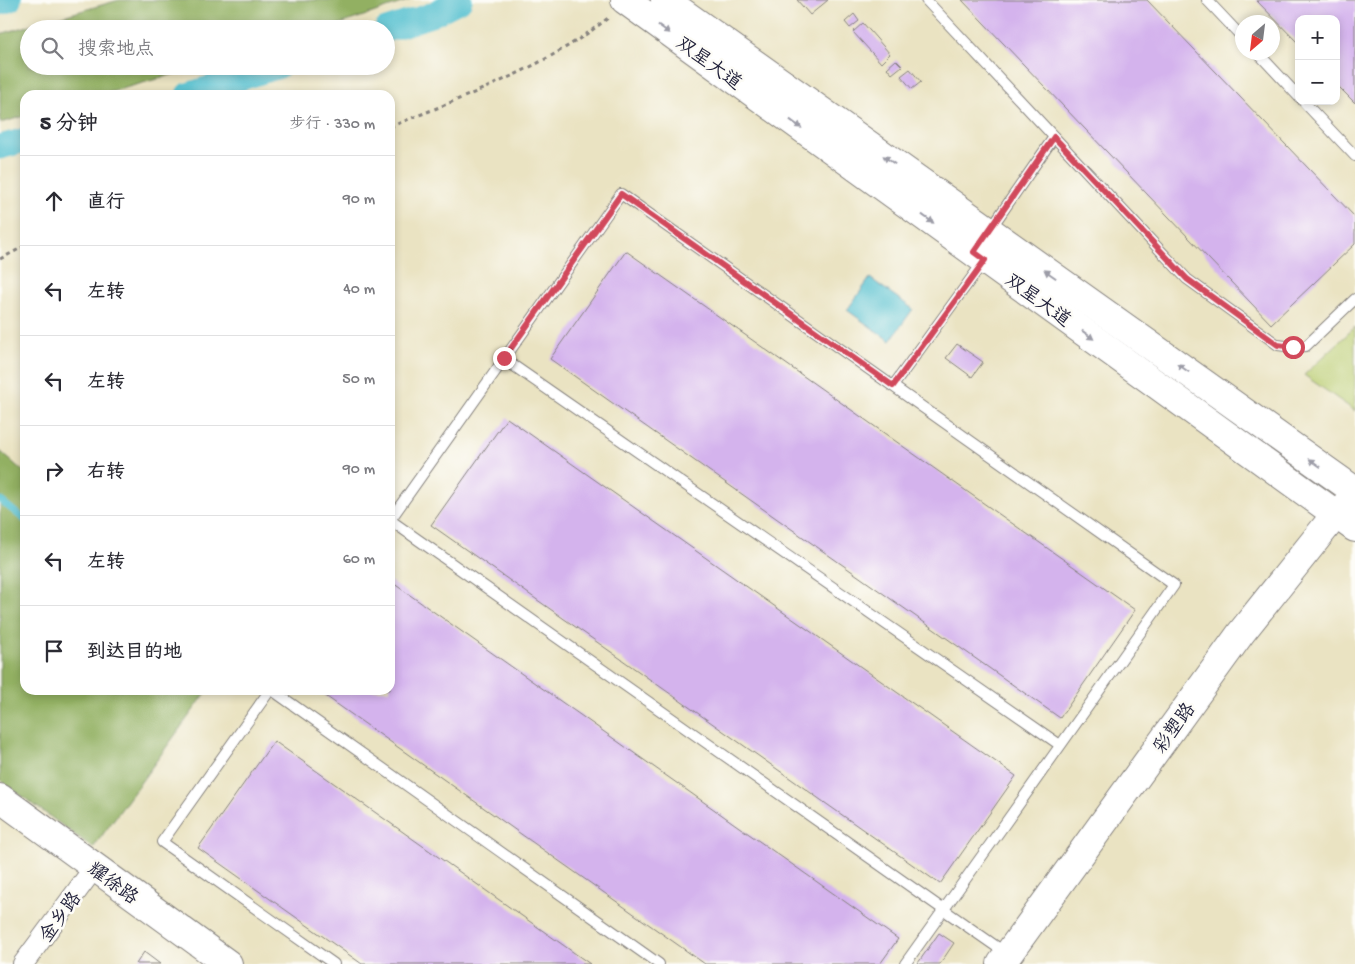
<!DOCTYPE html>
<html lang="zh">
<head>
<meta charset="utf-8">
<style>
	body { margin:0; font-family:"Gochi Hand","LXGW WenKai TC",sans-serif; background:#f2f2f3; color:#2b2b33 }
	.controls { position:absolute; right:15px; top:15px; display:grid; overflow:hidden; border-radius:10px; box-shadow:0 2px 8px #0003 }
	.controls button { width:45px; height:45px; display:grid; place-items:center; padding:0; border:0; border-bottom:1px solid #e1e1e2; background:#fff; color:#2b2b33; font:25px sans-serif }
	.compass { position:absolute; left:1235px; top:15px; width:45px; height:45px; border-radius:50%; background:#fff; box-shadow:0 2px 8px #0003; rotate:208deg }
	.stop { position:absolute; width:15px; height:15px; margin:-11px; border:4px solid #d1495b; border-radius:50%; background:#fff }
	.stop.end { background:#d1495b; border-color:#fff; box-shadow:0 1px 5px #0008 }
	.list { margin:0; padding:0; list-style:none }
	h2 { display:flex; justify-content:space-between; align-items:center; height:65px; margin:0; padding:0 20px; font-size:21px }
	h2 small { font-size:16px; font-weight:400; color:#7c7c81 }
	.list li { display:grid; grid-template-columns:32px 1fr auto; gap:15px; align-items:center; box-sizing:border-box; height:90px; padding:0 20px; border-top:1px solid #e1e1e2 }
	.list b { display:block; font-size:19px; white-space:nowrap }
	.list em { font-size:16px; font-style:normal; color:#7c7c81 }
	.icon { flex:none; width:28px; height:28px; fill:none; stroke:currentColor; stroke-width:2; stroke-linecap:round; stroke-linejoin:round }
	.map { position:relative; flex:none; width:1355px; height:964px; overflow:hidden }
	.search { position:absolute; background:#fff; box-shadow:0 2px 8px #0003; left:20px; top:20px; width:375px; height:55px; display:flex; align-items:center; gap:12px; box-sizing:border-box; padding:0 18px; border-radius:28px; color:#7c7c81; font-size:19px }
	.panel { position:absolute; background:#fff; box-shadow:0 2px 8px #0003; left:20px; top:90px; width:375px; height:605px; border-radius:15px }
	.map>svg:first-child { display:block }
</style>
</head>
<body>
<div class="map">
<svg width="1355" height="964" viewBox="0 0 1355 964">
	<rect width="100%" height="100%" fill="#fdfcf7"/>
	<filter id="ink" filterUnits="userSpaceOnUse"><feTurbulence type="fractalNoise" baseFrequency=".02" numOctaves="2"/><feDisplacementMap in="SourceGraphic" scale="10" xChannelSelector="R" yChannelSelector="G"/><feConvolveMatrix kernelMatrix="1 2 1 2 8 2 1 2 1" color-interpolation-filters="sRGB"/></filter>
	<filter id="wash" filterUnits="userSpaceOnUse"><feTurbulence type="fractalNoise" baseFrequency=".0096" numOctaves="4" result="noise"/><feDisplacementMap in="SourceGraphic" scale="20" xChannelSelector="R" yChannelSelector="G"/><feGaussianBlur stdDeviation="1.12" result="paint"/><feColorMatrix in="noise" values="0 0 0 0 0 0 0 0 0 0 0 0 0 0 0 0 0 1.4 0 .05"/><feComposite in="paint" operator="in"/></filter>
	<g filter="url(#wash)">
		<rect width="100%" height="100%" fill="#eae3c2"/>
		<path fill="#b9cc70" stroke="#6e7756" d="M1355,327V411L1304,375Z"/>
		<g fill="#92b062" stroke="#5a694e">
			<path d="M119,0H410L326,29H29V66H203L100,95H25V116L0,123V34Z"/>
			<path d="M0,451L25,473V690H208L93,848L0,780Z"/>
		</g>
		<path fill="#56c1d0" stroke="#3c7286" d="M870,278L913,309L890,341L847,310Z"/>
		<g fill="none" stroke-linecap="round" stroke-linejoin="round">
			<path stroke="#56c1d0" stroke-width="7" d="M0,500L25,520"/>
			<g stroke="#56c1d0" stroke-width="25">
				<path d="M0,3L9,0"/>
				<path d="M386,30L431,15L460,0"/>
				<path d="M188,95L279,66"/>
				<path d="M0,147L25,140"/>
			</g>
		</g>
		<g id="blocks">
			<g fill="#d4b3ed">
				<path d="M797,0H828L810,15Z"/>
				<path d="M962,0H1147L1355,217V244L1271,324Z"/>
				<path d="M1256,0H1355V103L1336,84V19H1299V44Z"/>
				<path d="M854,14L859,21L850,28L845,22Z"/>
				<path d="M863,23L890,54L881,63L853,32Z"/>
				<path d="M896,60L902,66L892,74L887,68Z"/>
				<path d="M910,69L921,82L912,89L901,76Z"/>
				<path d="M626,251L1135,610L1060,718L550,359Z"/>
				<path d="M957,344L983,362L972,377L946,358Z"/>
				<path d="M507,418L1016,776L940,884L431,525Z"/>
				<path d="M390,581L898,939L880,964H705L317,690H390Z"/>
				<path d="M274,741L590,964H362L198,848Z"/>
				<path d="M939,933L954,943L940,964H920L918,963Z"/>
				<path d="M144,952L160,964H136Z"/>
			</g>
		</g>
	</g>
	<g filter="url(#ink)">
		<use href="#blocks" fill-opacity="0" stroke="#86827e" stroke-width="1"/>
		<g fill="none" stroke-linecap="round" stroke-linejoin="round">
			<defs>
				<g id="lane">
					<path d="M926,0L1187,279L1278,345L1293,347L1306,346L1355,299"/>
					<path d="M1207,0L1242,37"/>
					<path d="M1257,52L1299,97"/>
					<path d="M1303,101L1355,156"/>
					<path d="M989,231L1054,137"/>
					<path d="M504,359L1060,745"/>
					<path d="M893,386L984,261"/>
					<path d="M270,690L162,842L334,964"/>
					<path d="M272,690L659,964"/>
					<path d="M905,964C995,838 1085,711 1174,585L621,194L390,520L944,910L1007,954"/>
				</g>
				<path id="street" d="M23,964L94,868"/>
				<g id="secondary">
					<path d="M625,0L1355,528"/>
					<path d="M665,0L1355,491"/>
					<path d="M0,798L228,964"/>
					<path d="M1001,964L1241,633L1336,514L1348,503"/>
				</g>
			</defs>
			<use href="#lane" stroke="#86827e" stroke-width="12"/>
			<use href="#street" stroke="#86827e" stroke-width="22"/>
			<use href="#secondary" stroke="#86827e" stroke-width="30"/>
			<g stroke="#86827e" stroke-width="3" stroke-dasharray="4 4" stroke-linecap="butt">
				<path d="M390,127C465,96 544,69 608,18"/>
				<path d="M0,259L25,246"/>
			</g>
			<use href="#lane" stroke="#fff" stroke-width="10"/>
			<use href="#street" stroke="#fff" stroke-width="20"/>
			<use href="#secondary" stroke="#fff" stroke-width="28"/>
		</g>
		<defs><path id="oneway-solid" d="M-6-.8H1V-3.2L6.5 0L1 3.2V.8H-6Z" transform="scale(1.25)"/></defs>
		<g fill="#9c9ca7">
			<use href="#oneway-solid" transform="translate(664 29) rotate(36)"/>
			<use href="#oneway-solid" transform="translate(796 124) rotate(36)"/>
			<use href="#oneway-solid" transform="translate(889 160) rotate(-145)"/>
			<use href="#oneway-solid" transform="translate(928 219) rotate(36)"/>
			<use href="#oneway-solid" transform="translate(1050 274) rotate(-145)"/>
			<use href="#oneway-solid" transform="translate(1088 335) rotate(36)"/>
			<use href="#oneway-solid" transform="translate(1183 368) rotate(-145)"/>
			<use href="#oneway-solid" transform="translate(1315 463) rotate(-145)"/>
		</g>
	</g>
	<g fill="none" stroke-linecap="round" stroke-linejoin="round" filter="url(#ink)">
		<path stroke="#d1495b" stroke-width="6" d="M504,358L621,194L893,386L985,260L974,252L1054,137L1187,279L1278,345L1293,347"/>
	</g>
	<g text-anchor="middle" stroke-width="5" stroke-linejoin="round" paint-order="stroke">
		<g font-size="19" fill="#22223b" stroke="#fdfcf7">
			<text transform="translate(710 62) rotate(36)" y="7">双星大道</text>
			<text transform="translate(1039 299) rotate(36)" y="7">双星大道</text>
			<text transform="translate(1173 727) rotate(-54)" y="7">彩塑路</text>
			<text transform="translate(114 882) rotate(36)" y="7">耀徐路</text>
			<text transform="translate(59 916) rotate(-54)" y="7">金乡路</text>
		</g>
	</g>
</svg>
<div class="controls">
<button>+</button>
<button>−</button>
</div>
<svg class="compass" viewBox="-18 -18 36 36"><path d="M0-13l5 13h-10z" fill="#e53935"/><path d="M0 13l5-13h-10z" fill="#7c7c81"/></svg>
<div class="stop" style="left:1293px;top:347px"></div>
<div class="stop end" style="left:504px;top:358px"></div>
<div class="search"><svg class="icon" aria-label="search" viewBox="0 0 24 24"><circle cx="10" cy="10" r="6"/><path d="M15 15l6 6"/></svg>搜索地点</div>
<section class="panel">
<h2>5 分钟<small>步行 · 330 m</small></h2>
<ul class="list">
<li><svg class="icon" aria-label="ahead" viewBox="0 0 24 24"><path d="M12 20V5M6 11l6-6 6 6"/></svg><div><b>直行</b></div><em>90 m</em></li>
<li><svg class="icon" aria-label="left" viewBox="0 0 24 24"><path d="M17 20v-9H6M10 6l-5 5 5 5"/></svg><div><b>左转</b></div><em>40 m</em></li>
<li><svg class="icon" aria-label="left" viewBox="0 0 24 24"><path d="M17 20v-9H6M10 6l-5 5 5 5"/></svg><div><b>左转</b></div><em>50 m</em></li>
<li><svg class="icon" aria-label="right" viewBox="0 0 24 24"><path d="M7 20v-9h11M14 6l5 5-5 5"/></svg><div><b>右转</b></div><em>90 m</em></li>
<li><svg class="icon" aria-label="left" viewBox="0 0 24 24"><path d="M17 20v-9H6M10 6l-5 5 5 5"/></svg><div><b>左转</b></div><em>60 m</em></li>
<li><svg class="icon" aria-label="arrive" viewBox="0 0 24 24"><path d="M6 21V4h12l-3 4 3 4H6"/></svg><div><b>到达目的地</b></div></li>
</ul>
</section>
</div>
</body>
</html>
